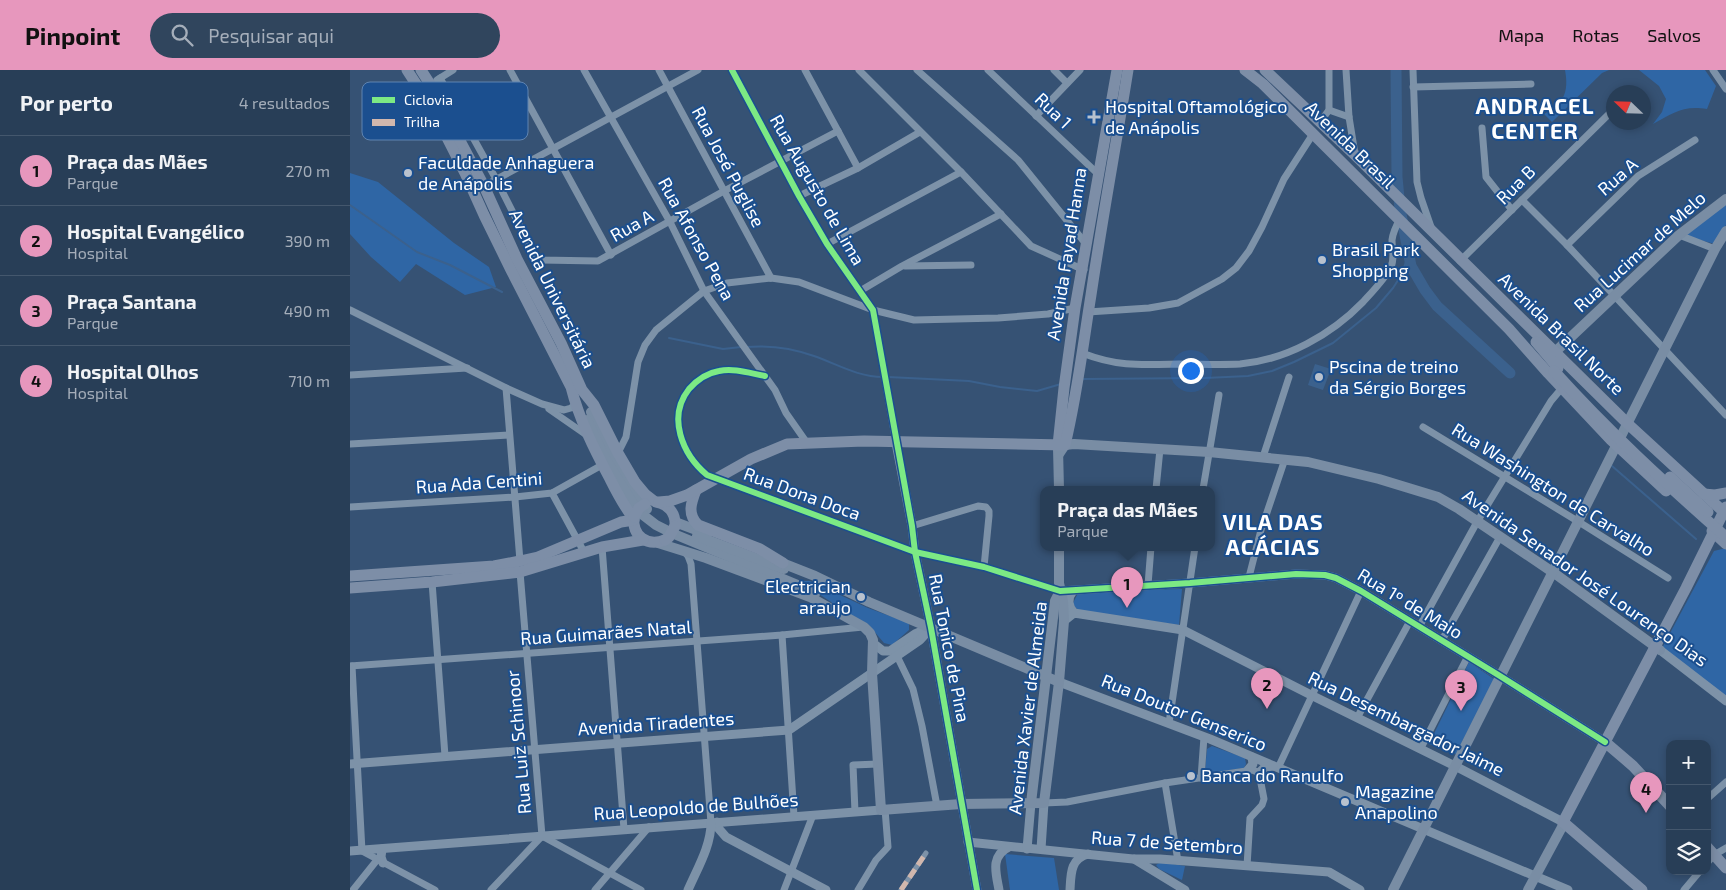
<!DOCTYPE html>
<html lang="pt">
<head>
<meta charset="utf-8">
<style>
	body { margin:0; font-family:"Exo 2",sans-serif; background:#30455d; color:#f1f3f6 }
	.controls { position:absolute; right:15px; bottom:15px; display:grid; overflow:hidden; border-radius:10px; box-shadow:0 2px 8px #0003 }
	.controls button { width:45px; height:45px; display:grid; place-items:center; padding:0; border:0; border-bottom:1px solid #44576d; background:#283e57; color:#f1f3f6; font:25px sans-serif }
	.compass { position:absolute; left:1256px; top:15px; width:45px; height:45px; border-radius:50%; background:#283e57; box-shadow:0 2px 8px #0003; rotate:293deg }
	.you { position:absolute; left:840px; top:300px; width:18px; height:18px; margin:-12px; border:4px solid #fff; border-radius:50%; background:#1a73e8; box-shadow:0 0 0 8px #1a73e833 }
	.badge { display:grid; place-items:center; width:32px; height:32px; border-radius:50%; background:#e797bd; color:#111; font-size:16px; font-weight:700 }
	.pin { position:absolute; translate:-50% -41px; filter:drop-shadow(0 1px 2px #0008) }
	.pin::after { content:''; position:absolute; top:26px; width:18px; height:15px; background:inherit; clip-path:polygon(0 0,100% 0,50% 100%) }
	.popup { position:absolute; left:690px; top:416px; width:175px; height:65px; box-sizing:border-box; display:grid; place-content:center; border-radius:10px; background:#283e57; filter:drop-shadow(0 1px 4px #0005); font-size:16px; white-space:nowrap; color:#a5aeba }
	.popup b { font-size:19px; color:#f1f3f6 }
	.popup::after { content:''; position:absolute; left:50%; top:100%; margin-left:-10px; border:10px solid transparent; border-top-color:#283e57 }
	.list { margin:0; padding:0; list-style:none }
	h2 { display:flex; justify-content:space-between; align-items:center; height:65px; margin:0; padding:0 20px; font-size:21px }
	h2 small { font-size:16px; font-weight:400; color:#a5aeba }
	.list li { display:grid; grid-template-columns:32px 1fr auto; gap:15px; align-items:center; box-sizing:border-box; height:70px; padding:0 20px; border-top:1px solid #44576d }
	.list b { display:block; font-size:19px; white-space:nowrap }
	.list p { margin:0; font-size:16px; white-space:nowrap; color:#a5aeba }
	.list em { font-size:16px; font-style:normal; color:#a5aeba }
	.icon { flex:none; width:28px; height:28px; fill:none; stroke:currentColor; stroke-width:2; stroke-linecap:round; stroke-linejoin:round }
	.map { position:relative; flex:none; width:1376px; height:820px; overflow:hidden }
	header { display:flex; align-items:center; gap:30px; box-sizing:border-box; height:70px; padding:0 25px; background:#e797bd; color:#111 }
	header strong { font-size:24px }
	nav { display:flex; gap:28px; margin-inline-start:auto; font-size:18px }
	.search { width:350px; height:45px; background:#30455d; display:flex; align-items:center; gap:12px; box-sizing:border-box; padding:0 18px; border-radius:28px; color:#a5aeba; font-size:19px }
	main { display:flex }
	aside { flex:1; background:#283e57 }
	.map>svg:first-child { display:block }
</style>
</head>
<body>
<header>
<strong>Pinpoint</strong>
<div class="search"><svg class="icon" aria-label="search" viewBox="0 0 24 24"><circle cx="10" cy="10" r="6"/><path d="M15 15l6 6"/></svg>Pesquisar aqui</div>
<nav><a>Mapa</a><a>Rotas</a><a>Salvos</a></nav>
</header>
<main>
<aside>
<h2>Por perto<small>4 resultados</small></h2>
<ul class="list">
<li><span class="badge">1</span><div><b>Praça das Mães</b><p>Parque</p></div><em>270 m</em></li>
<li><span class="badge">2</span><div><b>Hospital Evangélico</b><p>Hospital</p></div><em>390 m</em></li>
<li><span class="badge">3</span><div><b>Praça Santana</b><p>Parque</p></div><em>490 m</em></li>
<li><span class="badge">4</span><div><b>Hospital Olhos</b><p>Hospital</p></div><em>710 m</em></li>
</ul>
</aside>
<div class="map">
<svg width="1376" height="820" viewBox="0 0 1376 820">
	<rect width="100%" height="100%" fill="#365274"/>
	<g fill="#2f66a5">
		<path d="M1215,0H1259L1252,3L1202,52L1194,44C1214,34 1219,22 1215,0Z"/>
		<path d="M1289,0H1355L1366,16L1357,39C1333,35 1323,43 1303,54L1312,42L1316,29L1309,16Z"/>
		<path d="M0,103L28,112L104,173L139,197L146,217L115,225L66,194L50,212L21,187L0,164Z"/>
		<path d="M1376,130V155L1365,174L1331,165Z"/>
		<path d="M1376,478V630L1311,580L1364,481Z"/>
		<path d="M452,511H460L518,538L559,553V560L542,575L534,573L518,554L486,537L481,532L457,516Z"/>
		<path d="M832,519L829,555L730,541L722,535L728,523L780,520Z"/>
		<path d="M1119,592L1144,609L1106,684L1079,674Z"/>
		<path d="M862,676L895,688L896,694L894,698L858,703L855,701L857,679Z"/>
		<path d="M655,784L704,788L709,820H660Z"/>
		<path d="M811,792L835,796L832,810L809,799L806,795Z"/>
	</g>
	<path fill="#3b618d" d="M965,294L981,299L973,320L958,315Z"/>
	<g fill="none" stroke-linecap="round" stroke-linejoin="round">
		<g stroke="#3b618d" stroke-width="2">
			<path d="M0,135L67,182L100,195L152,222"/>
			<path d="M319,268L373,279L391,277"/>
			<path d="M396,277C419,275 442,278 464,286C487,294 508,307 533,307"/>
			<path d="M538,307L619,311L650,317L687,321L711,314"/>
			<path d="M733,309L855,308L898,306L922,301L944,292L983,273L1026,238L1043,218L1052,204L1059,182"/>
			<path d="M1262,396L1346,469"/>
		</g>
		<path stroke="#3b618d" stroke-width="11" d="M1046,0L1047,107L1050,139L1061,196L1075,220L1087,236L1160,303"/>
		<path stroke="#7d92a8" stroke-width="5" d="M551,820L576,783"/>
		<g stroke="#7d92a8" stroke-width="7">
			<path d="M160,0L261,185"/>
			<path d="M234,0L320,152L354,221L425,320L436,343L457,373"/>
			<path d="M309,0L421,208"/>
			<path d="M382,0L449,126L477,174L523,240L546,373"/>
			<path d="M455,0L508,98"/>
			<path d="M509,0L611,102L681,176L734,200"/>
			<path d="M567,0L668,90L736,174"/>
			<path d="M638,0L748,104"/>
			<path d="M704,0L717,13"/>
			<path d="M996,0L999,47L1005,84"/>
			<path d="M1063,0L1067,112L1071,128L1081,157"/>
			<path d="M1363,0L1376,19"/>
			<path d="M90,8L146,109L184,184L191,190L248,191L374,121L488,61"/>
			<path d="M87,10L103,0"/>
			<path d="M1063,17L1181,14"/>
			<path d="M979,40L999,47"/>
			<path d="M686,46L730,0"/>
			<path d="M970,52L979,40V0"/>
			<path d="M1132,58L1136,107L1162,140"/>
			<path d="M134,116L348,0"/>
			<path d="M449,126L508,98L570,62"/>
			<path d="M1172,130L1217,175L1376,345"/>
			<path d="M1329,165L1365,179"/>
			<path d="M477,174L611,102"/>
			<path d="M1217,175L1288,106L1345,70"/>
			<path d="M1110,191L1264,39"/>
			<path d="M555,196L621,195"/>
			<path d="M510,221L552,196L651,144"/>
			<path d="M0,240L156,318L192,334L214,340L221,338L226,334"/>
			<path d="M738,242L799,238L828,233L872,209L886,198L899,181L912,157L934,109L963,64"/>
			<path d="M732,283C768,297 791,295 829,294C849,294 870,295 890,294C936,290 981,265 1013,232C1022,222 1035,209 1041,197C1045,188 1042,179 1042,170C1043,162 1046,156 1050,149"/>
			<path d="M0,305L117,298"/>
			<path d="M415,306C399,303 384,298 369,301C357,303 347,310 339,319C317,347 332,384 357,405L565,482L634,497L710,521"/>
			<path d="M156,318L170,491"/>
			<path d="M199,339L235,364"/>
			<path d="M1073,357L1229,452L1318,508"/>
			<path d="M0,374L159,365"/>
			<path d="M268,383L276,367L288,292L295,275L306,260L354,221L377,213L421,208L449,212L523,240L564,250L648,248L698,244L725,238"/>
			<path d="M913,387L939,307"/>
			<path d="M806,419L810,379"/>
			<path d="M853,419L869,325"/>
			<path d="M202,423L234,482"/>
			<path d="M0,437L165,427L202,423L252,395"/>
			<path d="M562,456L628,436L636,437L639,441V446L634,497"/>
			<path d="M252,477L274,759"/>
			<path d="M334,481L338,486L341,494L361,753"/>
			<path d="M899,507L911,460L935,389"/>
			<path d="M82,512L95,686"/>
			<path d="M798,515L801,477"/>
			<path d="M1069,557L1127,452L1201,331L1212,318"/>
			<path d="M432,565L444,746"/>
			<path d="M1092,570L1150,467"/>
			<path d="M547,586L563,619L572,656L587,736"/>
			<path d="M0,596L432,565L513,557"/>
			<path d="M2,596L12,781L85,820"/>
			<path d="M1007,648L1060,551"/>
			<path d="M819,653L845,477"/>
			<path d="M1071,678L1118,586"/>
			<path d="M928,698L1011,521"/>
			<path d="M851,708L854,667"/>
			<path d="M815,713L828,791"/>
			<path d="M1357,729L1376,712"/>
			<path d="M694,733L717,732L815,713L903,700L909,703L914,729L912,735L900,748L897,796"/>
			<path d="M505,742L503,695L528,694"/>
			<path d="M192,766L291,820"/>
			<path d="M1357,793L1364,785L1376,778"/>
			<path d="M3,820L27,790"/>
			<path d="M141,820L192,766L170,502"/>
			<path d="M245,820L299,757"/>
			<path d="M434,820L463,745"/>
			<path d="M508,820L526,790L538,777L535,739"/>
			<path d="M1334,820L1350,801"/>
		</g>
		<g stroke="#7d92a8" stroke-width="9">
			<path d="M546,373L562,456L565,482L581,558L627,820"/>
			<path d="M710,521L840,513L946,504L975,505L986,508L1011,521L1150,606L1255,672"/>
			<path d="M723,521C717,528 718,536 724,543"/>
			<path d="M714,551L724,543L833,560L965,627L1105,696L1213,752"/>
			<path d="M523,573L533,581H540L565,564L579,558"/>
			<path d="M1310,580L1376,631"/>
			<path d="M709,612L860,669L1218,820"/>
			<path d="M0,694L439,660L570,570L581,558"/>
			<path d="M898,700L903,694L902,687"/>
			<path d="M909,703L915,697L923,696"/>
			<path d="M367,752L369,759L376,767L476,820"/>
			<path d="M618,772L783,789H810L979,802L1010,820"/>
			<path d="M32,779L31,787L33,793"/>
			<path d="M677,779L681,733"/>
			<path d="M691,779L694,733"/>
			<path d="M0,781L531,740"/>
			<path d="M784,789L835,820"/>
			<path d="M338,820C347,799 361,776 361,753"/>
			<path d="M649,820C646,803 640,786 659,777"/>
			<path d="M720,820C721,804 720,789 738,784"/>
		</g>
		<g stroke="#798da4" stroke-width="10">
			<path d="M1205,282L1329,165L1376,129"/>
			<path d="M241,342C257,375 272,412 297,439"/>
			<path d="M237,350L256,390L282,432L293,445L306,455L324,464L455,518L465,524"/>
			<path d="M708,378L709,419"/>
			<path d="M709,384L715,375L724,374L859,382L958,392L1029,409L1088,427L1109,439L1204,503L1310,580"/>
			<path d="M325,452L357,464"/>
			<path d="M347,466L434,499"/>
			<path d="M308,473L356,488L460,527L514,557L520,563L523,570L522,603L531,740L611,734L694,733L709,612L714,551L713,531L709,513V477"/>
			<path d="M427,491L465,506L519,532L709,612"/>
			<path d="M681,733L705,531L710,521"/>
			<path d="M1043,820L1365,179L1376,161"/>
			<path d="M1178,820L1212,757L1213,752"/>
		</g>
		<g stroke="#7d8ea7" stroke-width="11">
			<path d="M57,0L83,40L115,103L134,145L161,200L221,317C229,349 244,379 260,409C267,423 274,437 284,449"/>
			<path d="M71,0L80,14L134,116L167,189L211,273L232,320L244,335L268,383L285,412L295,424L304,431"/>
			<path d="M895,0L913,14L1159,259L1198,303L1261,370L1316,421"/>
			<path d="M915,0L1005,85L1278,354L1376,444"/>
			<path d="M1186,272L1208,298"/>
			<path d="M708,375L714,318L725,238L767,0"/>
			<path d="M346,420C341,433 337,444 348,455L410,479L433,493"/>
			<path d="M1354,424L1365,425L1376,423"/>
			<path d="M306,432C318,434 326,443 325,456"/>
			<path d="M309,432L320,431L337,425L401,389L437,374L514,371L715,375C727,326 733,275 741,225C752,150 766,75 778,0"/>
			<path d="M284,447C282,466 297,477 315,470"/>
			<path d="M1362,461L1376,474"/>
			<path d="M0,506L144,496L170,491L188,487L271,452L284,450"/>
			<path d="M0,518L82,512L170,502L252,477L293,470"/>
			<path d="M1255,672L1283,696L1320,736"/>
			<path d="M1357,777L1376,798"/>
			<path d="M1292,820L1213,752L1336,518L1376,437"/>
		</g>
		<g stroke="#7d8ea7" stroke-width="11">
			<path d="M1204,301C1257,360 1316,414 1376,467"/>
			<path d="M1320,407L1358,442"/>
			<path d="M284,447L289,438L295,434"/>
			<path d="M315,470L319,467L325,456"/>
		</g>
		<path stroke="#d1b7ad" stroke-width="5" stroke-dasharray="10 5" stroke-linecap="butt" d="M551,820L576,783"/>
		<defs>
			<g id="cycleway">
				<path d="M382,0L449,126L477,174L523,240L562,456L565,482L581,558L627,820"/>
				<path d="M415,306C399,303 384,298 369,301C357,303 347,310 339,319C317,347 332,384 357,405L565,482L634,497L710,521L840,513L946,504L975,505L986,508L1011,521L1150,606L1255,672"/>
			</g>
		</defs>
		<use href="#cycleway" stroke="#1b4f8f" stroke-width="9"/>
		<use href="#cycleway" stroke="#7ce984" stroke-width="6"/>
	</g>
	<g fill="#b9c2ce" stroke="#1b4f8f" stroke-width="2">
		<path d="M741.5 39.5h5v5h5v5h-5v5h-5v-5h-5v-5h5z"/>
		<circle cx="58" cy="103" r="5"/>
		<circle cx="972" cy="190" r="5"/>
		<circle cx="969" cy="307" r="5"/>
		<circle cx="511" cy="527" r="5"/>
		<circle cx="841" cy="706" r="5"/>
		<circle cx="995" cy="732" r="5"/>
	</g>
	<g text-anchor="middle" stroke-width="4" stroke-linejoin="round" paint-order="stroke">
		<g font-size="18" fill="#fff" stroke="#1b4f8f" text-anchor="start">
			<text x="755" y="43">Hospital Oftamológico<tspan x="755" dy="21">de Anápolis</tspan></text>
			<text x="68" y="99">Faculdade Anhaguera<tspan x="68" dy="21">de Anápolis</tspan></text>
			<text x="982" y="186">Brasil Park<tspan x="982" dy="21">Shopping</tspan></text>
			<text x="979" y="303">Pscina de treino<tspan x="979" dy="21">da Sérgio Borges</tspan></text>
			<text x="501" y="523" text-anchor="end">Electrician<tspan x="501" dy="21">araujo</tspan></text>
			<text x="851" y="712">Banca do Ranulfo</text>
			<text x="1005" y="728">Magazine<tspan x="1005" dy="21">Anapolino</tspan></text>
		</g>
		<g font-size="18" fill="#fff" stroke="#1b4f8f">
			<text transform="translate(703 41) rotate(44)" y="6">Rua 1</text>
			<text transform="translate(1000 75) rotate(44)" y="6">Avenida Brasil</text>
			<text transform="translate(378 97) rotate(62)" y="6">Rua José Puglise</text>
			<text transform="translate(1268 107) rotate(-41)" y="6">Rua A</text>
			<text transform="translate(1166 115) rotate(-45)" y="6">Rua B</text>
			<text transform="translate(467 120) rotate(60)" y="6">Rua Augusto de Lima</text>
			<text transform="translate(282 156) rotate(-29)" y="6">Rua A</text>
			<text transform="translate(346 169) rotate(61)" y="6">Rua Afonso Pena</text>
			<text transform="translate(1290 182) rotate(-42)" y="6">Rua Lucimar de Melo</text>
			<text transform="translate(717 184) rotate(-81)" y="6">Avenida Fayad Hanna</text>
			<text transform="translate(202 219) rotate(64)" y="6">Avenida Universitária</text>
			<text transform="translate(1211 264) rotate(44)" y="6">Avenida Brasil Norte</text>
			<text transform="translate(129 413) rotate(-4)" y="6">Rua Ada Centini</text>
			<text transform="translate(1203 420) rotate(32)" y="6">Rua Washington de Carvalho</text>
			<text transform="translate(452 424) rotate(20)" y="6">Rua Dona Doca</text>
			<text transform="translate(1235 508) rotate(35)" y="6">Avenida Senador José Lourenço Dias</text>
			<text transform="translate(1060 534) rotate(31)" y="6">Rua 1º de Maio</text>
			<text transform="translate(256 563) rotate(-4)" y="6">Rua Guimarães Natal</text>
			<text transform="translate(599 578) rotate(79)" y="6">Rua Tonico de Pina</text>
			<text transform="translate(678 638) rotate(-83)" y="6">Avenida Xavier de Almeida</text>
			<text transform="translate(834 643) rotate(22)" y="6">Rua Doutor Genserico</text>
			<text transform="translate(306 654) rotate(-4)" y="6">Avenida Tiradentes</text>
			<text transform="translate(1056 654) rotate(26)" y="6">Rua Desembargador Jaime</text>
			<text transform="translate(169 672) rotate(-95)" y="6">Rua Luiz Schinoor</text>
			<text transform="translate(346 737) rotate(-4)" y="6">Rua Leopoldo de Bulhões</text>
			<text transform="translate(817 773) rotate(4)" y="6">Rua 7 de Setembro</text>
		</g>
		<g font-size="22" font-weight="bold" letter-spacing="1" fill="#fff" stroke="#1b4f8f">
			<text x="1185" y="44">ANDRACEL<tspan x="1185" dy="25">CENTER</tspan></text>
			<text x="923" y="460">VILA DAS<tspan x="923" dy="25">ACÁCIAS</tspan></text>
		</g>
	</g>
	<rect x="12" y="12" width="166" height="58" rx="8" fill="#1b4f8f" stroke="#5f84b1" stroke-width="1"/>
	<rect x="22" y="27" width="23" height="6" fill="#7ce984"/>
	<rect x="22" y="49" width="23" height="7" fill="#d1b7ad"/>
	<g font-size="14" fill="#fff">
		<text x="54" y="35">Ciclovia</text>
		<text x="54" y="57">Trilha</text>
	</g>
</svg>
<div class="controls">
<button>+</button>
<button>−</button>
<button><svg class="icon" aria-label="layers" viewBox="0 0 24 24"><path d="M12 4l9 5-9 5-9-5zM3 14l9 5 9-5"/></svg></button>
</div>
<svg class="compass" viewBox="-18 -18 36 36"><path d="M0-13l5 13h-10z" fill="#e53935"/><path d="M0 13l5-13h-10z" fill="#a5aeba"/></svg>
<div class="you"></div>
<div class="pin badge" style="left:777px;top:538px">1</div>
<div class="popup"><b>Praça das Mães</b>Parque</div>
<div class="pin badge" style="left:917px;top:639px">2</div>
<div class="pin badge" style="left:1111px;top:641px">3</div>
<div class="pin badge" style="left:1296px;top:743px">4</div>
</div>
</main>
</body>
</html>
